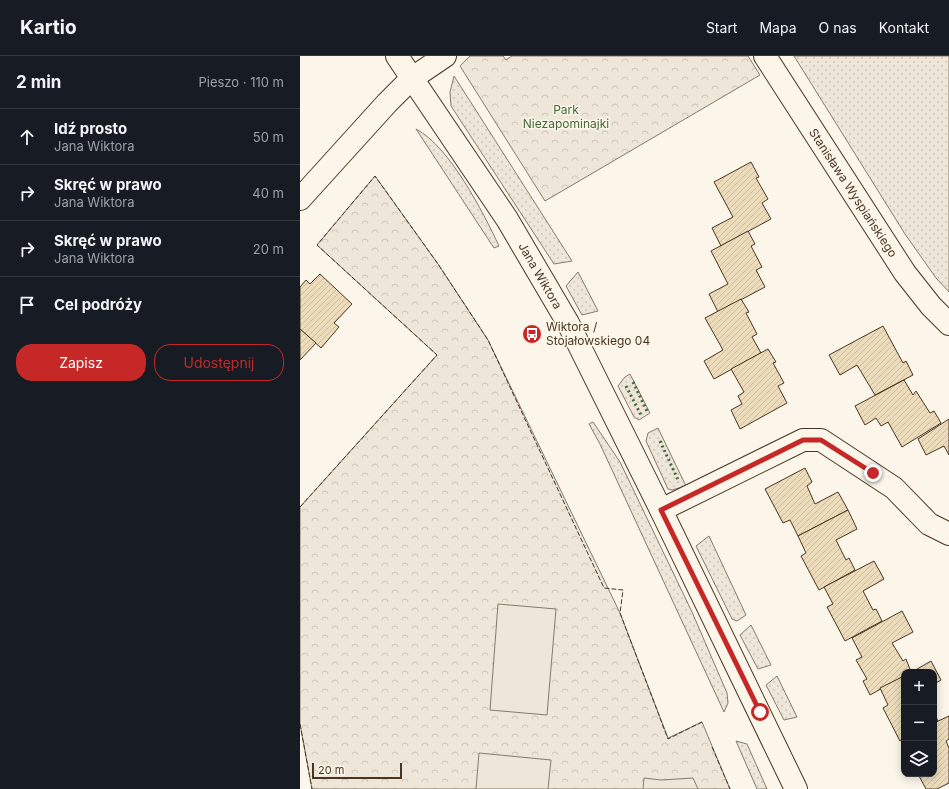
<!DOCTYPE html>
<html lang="pl">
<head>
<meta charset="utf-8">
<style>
	body { margin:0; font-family:Inter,sans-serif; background:#242831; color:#f1f3f6 }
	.controls { position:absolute; right:12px; bottom:12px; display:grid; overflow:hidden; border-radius:8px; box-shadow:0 2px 10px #0003 }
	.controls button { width:36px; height:36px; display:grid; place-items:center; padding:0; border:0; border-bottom:1px solid #363941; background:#171b24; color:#f1f3f6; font:20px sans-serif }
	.scale { position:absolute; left:12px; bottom:10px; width:90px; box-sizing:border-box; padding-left:4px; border:2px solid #4a3520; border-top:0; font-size:11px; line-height:14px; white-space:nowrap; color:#4a3520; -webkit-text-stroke:3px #fbf6e9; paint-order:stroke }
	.stop { position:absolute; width:12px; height:12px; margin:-9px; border:3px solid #c62828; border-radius:50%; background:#fff }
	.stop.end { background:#c62828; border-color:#fff; box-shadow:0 1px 4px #0008 }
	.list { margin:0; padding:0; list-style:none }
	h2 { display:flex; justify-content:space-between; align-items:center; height:52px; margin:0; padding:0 16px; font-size:17px }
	h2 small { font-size:13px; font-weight:400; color:#9ea1a6 }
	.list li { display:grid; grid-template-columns:26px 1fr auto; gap:12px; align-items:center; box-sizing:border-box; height:56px; padding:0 16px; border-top:1px solid #363941 }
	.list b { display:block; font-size:15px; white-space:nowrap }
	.list p { margin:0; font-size:13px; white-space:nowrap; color:#9ea1a6 }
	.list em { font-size:13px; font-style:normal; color:#9ea1a6 }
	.actions { display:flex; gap:8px; padding:12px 16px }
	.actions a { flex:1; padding:9px 0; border:1px solid #c62828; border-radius:16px; text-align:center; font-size:14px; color:#c62828 }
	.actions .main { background:#c62828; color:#fff }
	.icon { flex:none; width:22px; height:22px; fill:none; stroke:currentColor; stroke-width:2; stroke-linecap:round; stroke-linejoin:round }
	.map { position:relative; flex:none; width:649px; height:733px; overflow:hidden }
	header { display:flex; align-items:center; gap:24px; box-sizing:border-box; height:56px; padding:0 20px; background:#171b24; border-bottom:1px solid #363941 }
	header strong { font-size:19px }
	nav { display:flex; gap:22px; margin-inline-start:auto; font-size:14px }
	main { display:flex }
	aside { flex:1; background:#171b24 }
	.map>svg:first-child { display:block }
</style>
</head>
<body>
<header>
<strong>Kartio</strong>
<nav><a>Start</a><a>Mapa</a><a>O nas</a><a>Kontakt</a></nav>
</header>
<main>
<aside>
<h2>2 min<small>Pieszo · 110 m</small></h2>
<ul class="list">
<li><svg class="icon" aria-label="ahead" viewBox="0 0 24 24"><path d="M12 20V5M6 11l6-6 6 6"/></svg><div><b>Idź prosto</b><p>Jana Wiktora</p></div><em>50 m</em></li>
<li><svg class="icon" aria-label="right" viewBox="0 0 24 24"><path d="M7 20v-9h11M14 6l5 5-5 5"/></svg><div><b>Skręć w prawo</b><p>Jana Wiktora</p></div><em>40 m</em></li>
<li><svg class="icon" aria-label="right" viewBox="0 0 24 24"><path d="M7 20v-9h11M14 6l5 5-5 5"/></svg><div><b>Skręć w prawo</b><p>Jana Wiktora</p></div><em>20 m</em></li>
<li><svg class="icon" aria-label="arrive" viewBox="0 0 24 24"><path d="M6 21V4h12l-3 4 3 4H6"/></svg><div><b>Cel podróży</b></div></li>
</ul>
<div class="actions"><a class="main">Zapisz</a><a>Udostępnij</a></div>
</aside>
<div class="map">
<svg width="649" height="733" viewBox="0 0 649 733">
	<defs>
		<pattern id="grass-dots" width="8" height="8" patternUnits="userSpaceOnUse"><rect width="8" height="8" fill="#ede6d9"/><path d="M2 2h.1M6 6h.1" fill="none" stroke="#cdc6ba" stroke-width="1.8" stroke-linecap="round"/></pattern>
		<pattern id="park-crowns" width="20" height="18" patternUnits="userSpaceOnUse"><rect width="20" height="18" fill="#ede6d9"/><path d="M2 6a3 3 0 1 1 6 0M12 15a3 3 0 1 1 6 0" fill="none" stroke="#cdc6ba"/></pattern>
		<pattern id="building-hatch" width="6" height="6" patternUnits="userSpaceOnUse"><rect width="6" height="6" fill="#ecdcbc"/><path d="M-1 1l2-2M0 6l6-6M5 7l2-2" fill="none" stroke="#ccbda1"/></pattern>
	</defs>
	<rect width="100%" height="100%" fill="#fbf6e9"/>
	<g fill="url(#grass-dots)" stroke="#887966">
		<path d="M494,0H649V236L636,222L605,178Z"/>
		<path d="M154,20L272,205L254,208L151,50L150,36Z"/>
		<path d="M116,73C150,91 183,156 199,190L194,192Z"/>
		<path d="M278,216L298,255L282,259L266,230Z"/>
		<path d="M330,318L350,357L339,364L334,361L318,330L325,321Z"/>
		<path d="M293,366L320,406L392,556L427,637L428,647L424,656L300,388L289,368Z"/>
		<path d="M358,372L386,430L372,434L368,433L346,385L348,377Z"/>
		<path d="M409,480L446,559L437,565L432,563L396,490Z"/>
		<path d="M451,569L471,609L458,613L440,579Z"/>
		<path d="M477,620L497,661L484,664L466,629Z"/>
		<path d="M436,685L447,688L467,733H457Z"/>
	</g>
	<g fill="url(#park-crowns)" stroke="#887966">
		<path d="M170,0H203L206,4L212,0H448L460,19L245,145L160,10Z"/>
		<path d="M75,120L138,208L188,284L320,557L368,682L402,666L430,733H12L0,668V451L137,299L17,189Z"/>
	</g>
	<g fill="#ede6d9" stroke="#887966">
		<path d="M198,548L256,553L247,659L190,654Z"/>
		<path d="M179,697L251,704L248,733H176Z"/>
	</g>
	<path fill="#ede7d9" stroke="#887966" d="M344,722L361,724L393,722L398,733H343Z"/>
	<g fill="url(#building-hatch)" stroke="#4a3520">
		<path d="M451,106L459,121L456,122L468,143L462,147L471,163L421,190L412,172L433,161L414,126Z"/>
		<path d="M448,175L455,188L451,190L462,211L456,214L465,231L418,256L409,238L428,228L411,195Z"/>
		<path d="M20,218L52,248L34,267L39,271L21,292L0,273V231L6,224L10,228Z"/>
		<path d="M441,243L449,256L446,257L457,278L452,281L461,297L414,323L404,305L423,294L405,262Z"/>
		<path d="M583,270L603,307L606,305L613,319L575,339L557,309L540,319L529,299Z"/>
		<path d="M0,273L16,287L0,304Z"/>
		<path d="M468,293L476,306L473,307L484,327L478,330L487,347L440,373L431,354L442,348L438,340L444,336L431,313Z"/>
		<path d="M604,324L613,339L616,335L630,357L634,355L641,367L602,391L588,366L581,370L576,362L565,369L555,350Z"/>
		<path d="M649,363V399L644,390L626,399L618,383Z"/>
		<path d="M505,412L512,426L507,430L515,448L538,436L548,454L498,480L490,464L483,467L465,433Z"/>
		<path d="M548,454L557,473L536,484L546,504L549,502L555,514L519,534L501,500L506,497L498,480Z"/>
		<path d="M574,505L584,523L563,535L573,554L576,553L582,565L545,585L527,551L533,548L524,531Z"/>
		<path d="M602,555L613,576L592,587L603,605L606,603L611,616H604V620L570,639L563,625L567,623L556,604L562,601L552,582Z"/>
		<path d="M631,605L641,624L634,628V616H612Z"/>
		<path d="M604,620V683L600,685L583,652L588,649L580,632Z"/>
		<path d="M634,657L638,665L634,667Z"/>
		<path d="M649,660V683L646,685L649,692V727L637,733H626L618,718H634V667Z"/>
	</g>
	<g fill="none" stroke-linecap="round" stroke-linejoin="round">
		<defs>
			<g id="minor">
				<path d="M97,0L207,163L268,267L361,454L496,733"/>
				<path d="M465,0L605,217L631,250L649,268"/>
				<path d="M0,143L87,47L111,23L145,0"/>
				<path d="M361,454L503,384H521L594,432L629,468L649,478"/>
			</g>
		</defs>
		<use href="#minor" stroke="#4a3520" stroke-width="24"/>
		<use href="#minor" stroke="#fbf6e9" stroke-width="22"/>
		<g stroke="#436837" stroke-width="3" stroke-dasharray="2 3" stroke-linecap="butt">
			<path d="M333,326L347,355"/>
			<path d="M326,330L341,359"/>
			<path d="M360,385L379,426"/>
		</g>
		<g stroke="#4a3520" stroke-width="1" stroke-dasharray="5 2" stroke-linecap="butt">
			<path d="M0,451L137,299L17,189L75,120L138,208L188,284L304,532L323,534L320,557L368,683L402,666"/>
			<path d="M0,668L12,733"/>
			<path d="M412,691L430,733"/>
		</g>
	</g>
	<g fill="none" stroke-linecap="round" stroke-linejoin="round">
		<path stroke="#c62828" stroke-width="5" d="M460,656L361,454L503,384H521L573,417"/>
	</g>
	<defs>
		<symbol id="bus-disc" viewBox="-11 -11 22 22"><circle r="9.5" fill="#c62828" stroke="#fbf6e9"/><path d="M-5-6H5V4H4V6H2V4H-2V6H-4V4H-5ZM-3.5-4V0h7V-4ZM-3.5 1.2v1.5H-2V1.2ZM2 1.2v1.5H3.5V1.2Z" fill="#fff"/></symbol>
	</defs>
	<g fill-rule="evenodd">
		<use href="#bus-disc" x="221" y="267" width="22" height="22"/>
	</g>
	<g text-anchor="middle" stroke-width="3" stroke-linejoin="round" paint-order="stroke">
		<g font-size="12" fill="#436837" stroke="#fbf6e9">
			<text x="266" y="58">Park<tspan x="266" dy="14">Niezapominajki</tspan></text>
		</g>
		<g font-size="12" fill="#4a3520" stroke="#fbf6e9">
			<text transform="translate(553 137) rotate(57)" y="4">Stanisława Wyspiańskiego</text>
			<text transform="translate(240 220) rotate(60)" y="4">Jana Wiktora</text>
		</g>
		<g font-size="12" fill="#4a3520" stroke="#fbf6e9" text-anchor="start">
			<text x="246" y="275">Wiktora /<tspan x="246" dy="14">Stojałowskiego 04</tspan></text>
		</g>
	</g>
</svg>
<div class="controls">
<button>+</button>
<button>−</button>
<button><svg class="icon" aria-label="layers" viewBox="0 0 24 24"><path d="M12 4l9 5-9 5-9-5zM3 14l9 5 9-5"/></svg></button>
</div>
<div class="scale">20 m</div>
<div class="stop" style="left:460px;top:656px"></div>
<div class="stop end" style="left:573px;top:417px"></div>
</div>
</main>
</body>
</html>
